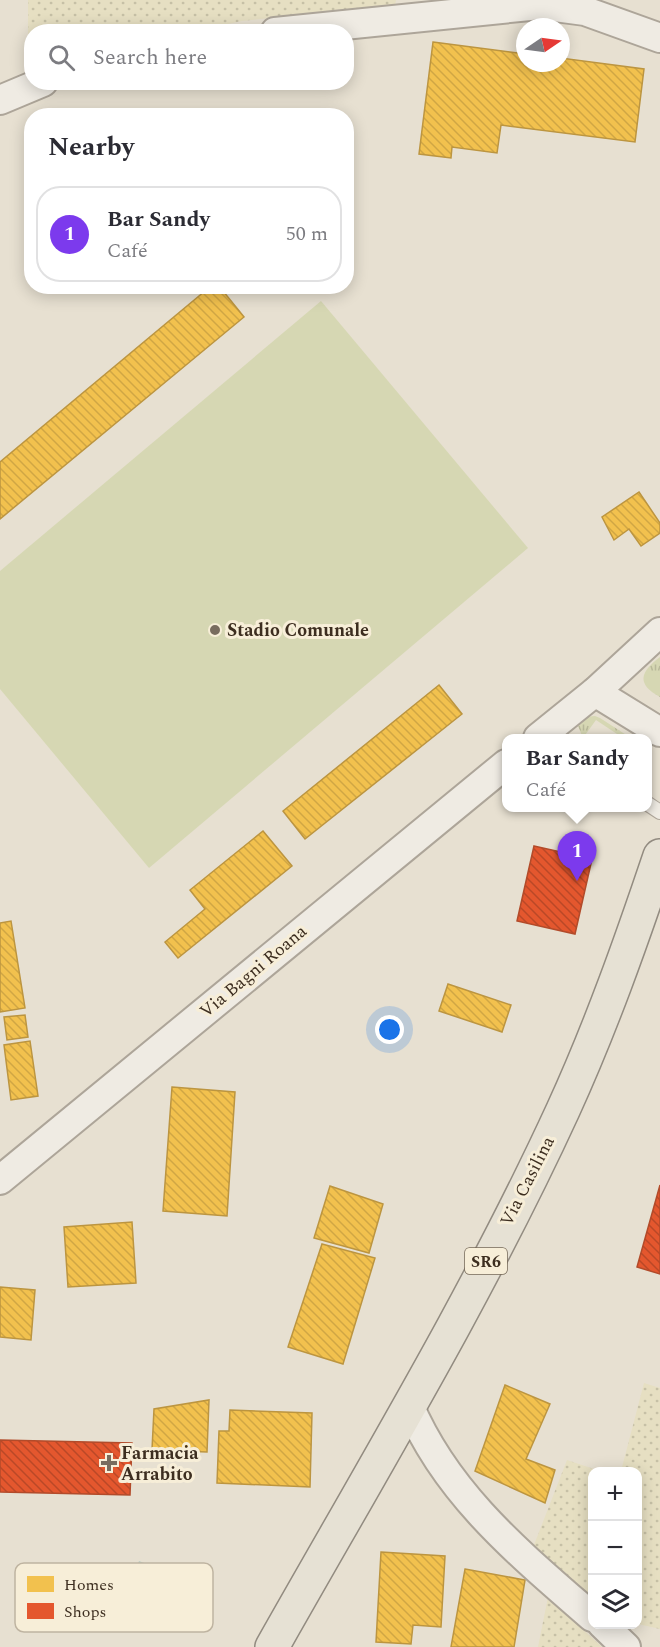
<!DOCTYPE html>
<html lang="en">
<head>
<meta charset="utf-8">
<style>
	body { margin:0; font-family:Spectral,serif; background:#f2f2f3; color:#2b2b33 }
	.controls { position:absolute; right:18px; bottom:18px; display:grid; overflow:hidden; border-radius:12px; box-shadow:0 3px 15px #0003 }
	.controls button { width:54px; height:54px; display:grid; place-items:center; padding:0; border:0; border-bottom:2px solid #e1e1e2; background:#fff; color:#2b2b33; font:30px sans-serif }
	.compass { position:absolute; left:516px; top:18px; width:54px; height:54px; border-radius:50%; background:#fff; box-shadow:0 3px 15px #0003; rotate:77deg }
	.you { position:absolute; left:390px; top:1030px; width:21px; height:21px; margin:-15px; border:4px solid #fff; border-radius:50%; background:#1a73e8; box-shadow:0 0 0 9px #1a73e833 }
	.badge { display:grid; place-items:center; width:39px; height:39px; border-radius:50%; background:#7c3aed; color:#fff; font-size:20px; font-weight:700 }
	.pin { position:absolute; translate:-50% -50px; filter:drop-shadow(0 2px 3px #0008) }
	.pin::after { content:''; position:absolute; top:32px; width:21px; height:18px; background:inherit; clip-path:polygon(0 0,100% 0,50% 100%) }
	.popup { position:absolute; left:502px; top:734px; width:150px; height:78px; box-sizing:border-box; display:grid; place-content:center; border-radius:12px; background:#fff; filter:drop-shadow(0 2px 4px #0005); font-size:20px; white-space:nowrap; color:#7c7c81 }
	.popup b { font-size:22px; color:#2b2b33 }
	.popup::after { content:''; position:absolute; left:50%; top:100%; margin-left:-12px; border:12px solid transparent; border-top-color:#fff }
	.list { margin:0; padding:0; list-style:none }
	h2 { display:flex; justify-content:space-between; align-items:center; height:78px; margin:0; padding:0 24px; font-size:26px }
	h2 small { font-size:20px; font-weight:400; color:#7c7c81 }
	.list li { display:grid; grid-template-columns:39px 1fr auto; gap:18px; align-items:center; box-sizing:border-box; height:96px; margin:0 12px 12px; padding:0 12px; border:2px solid #e1e1e2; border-radius:24px }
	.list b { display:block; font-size:22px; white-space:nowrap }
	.list p { margin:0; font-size:20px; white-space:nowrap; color:#7c7c81 }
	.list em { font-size:20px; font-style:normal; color:#7c7c81 }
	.icon { flex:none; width:33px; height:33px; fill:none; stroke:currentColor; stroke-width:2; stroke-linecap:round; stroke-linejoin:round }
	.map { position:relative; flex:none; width:660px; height:1647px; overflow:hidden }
	.search { position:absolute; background:#fff; box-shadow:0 3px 15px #0003; left:24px; top:24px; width:330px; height:66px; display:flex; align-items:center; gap:15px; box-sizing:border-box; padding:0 21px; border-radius:24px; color:#7c7c81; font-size:22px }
	.panel { position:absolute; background:#fff; box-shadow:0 3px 15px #0003; left:24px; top:108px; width:330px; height:186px; border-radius:24px }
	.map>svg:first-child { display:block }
</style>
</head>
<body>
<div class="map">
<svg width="660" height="1647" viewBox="0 0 660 1647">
	<defs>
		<pattern id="farmland-dots" width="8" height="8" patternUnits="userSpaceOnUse" patternTransform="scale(1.5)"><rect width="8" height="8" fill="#e6dfc2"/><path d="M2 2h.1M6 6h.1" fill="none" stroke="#c6c0a6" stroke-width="1.8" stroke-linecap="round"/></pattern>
		<pattern id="grass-tufts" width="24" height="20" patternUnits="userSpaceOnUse" patternTransform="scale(1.5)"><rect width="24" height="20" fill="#d6d7b3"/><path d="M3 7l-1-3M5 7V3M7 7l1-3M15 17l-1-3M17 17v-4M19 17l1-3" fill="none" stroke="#b9b99a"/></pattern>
		<pattern id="water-rules" width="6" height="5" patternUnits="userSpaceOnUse" patternTransform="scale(1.5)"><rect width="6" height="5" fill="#bcccc2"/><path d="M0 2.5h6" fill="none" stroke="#a2b0a6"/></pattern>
		<pattern id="homes-back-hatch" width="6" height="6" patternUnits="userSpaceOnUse" patternTransform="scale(1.5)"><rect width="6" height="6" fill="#f2c14e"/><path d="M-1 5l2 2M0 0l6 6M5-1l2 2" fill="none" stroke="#d0a644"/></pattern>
		<pattern id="shops-back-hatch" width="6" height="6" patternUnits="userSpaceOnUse" patternTransform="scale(1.5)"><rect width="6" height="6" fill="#e4572e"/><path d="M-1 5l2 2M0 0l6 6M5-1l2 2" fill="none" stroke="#ba4827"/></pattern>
	</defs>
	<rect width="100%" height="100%" fill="#e7e0d1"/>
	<g fill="url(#farmland-dots)">
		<path d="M28,0H396L395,5L242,21L196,31L32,32L31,60L28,59Z"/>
		<path d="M644,1383L660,1388V1629L638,1624V1472L621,1471Z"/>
		<path d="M567,1460L600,1471L592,1472V1598L532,1550Z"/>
		<path d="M548,1597L602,1647H538Z"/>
	</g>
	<g fill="url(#grass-tufts)">
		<path d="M660,657V697C636,684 640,672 660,657Z"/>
		<path d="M595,716L600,718L631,738H623L596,720L583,738L578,726L585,717Z"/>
	</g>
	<path fill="#d6d7b3" d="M321,301L528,548L149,868L0,689V571Z"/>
	<path fill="url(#water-rules)" d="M139,1561L178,1576L172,1594L132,1579Z"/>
	<g fill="url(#homes-back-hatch)" stroke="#bc9540" stroke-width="1.5">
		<path d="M433,42L525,54V63H561V58L644,69L635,142L501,125L497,153L452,147L451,158L419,154Z"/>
		<path d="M211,286H219L244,317L0,519V462Z"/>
		<path d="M639,492L660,523V533L641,546L629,529L614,540L602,517Z"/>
		<path d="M439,685L462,714L305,839L283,811Z"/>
		<path d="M263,831L292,866L178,958L165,942L205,909L190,890Z"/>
		<path d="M11,921L25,1008L0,1012V923Z"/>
		<path d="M448,984L511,1005L502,1032L439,1011Z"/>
		<path d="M25,1015L28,1037L7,1040L4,1017Z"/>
		<path d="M30,1041L38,1096L11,1100L4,1045Z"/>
		<path d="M172,1087L235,1092L227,1216L163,1211Z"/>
		<path d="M330,1186L383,1204L369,1253L314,1238Z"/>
		<path d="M132,1222L136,1283L68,1287L64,1227Z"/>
		<path d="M322,1244L375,1258L343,1364L288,1347Z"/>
		<path d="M0,1287L35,1290L31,1340L0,1337Z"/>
		<path d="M505,1385L550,1404L526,1459L555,1470L545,1503L475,1471Z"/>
		<path d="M209,1400L207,1452L152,1450L154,1409Z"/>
		<path d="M230,1410L312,1413L310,1487L217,1483L219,1431H229Z"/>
		<path d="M381,1552L445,1556L441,1627L413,1625L411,1644L376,1642Z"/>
		<path d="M465,1569L525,1580L514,1647H451Z"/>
	</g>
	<g fill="url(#shops-back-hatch)" stroke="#b24b2a" stroke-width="1.5">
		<path d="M534,846L592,859L575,934L517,921Z"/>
		<path d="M660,1185V1274L637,1267Z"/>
		<path d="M0,1440L132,1443L130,1495L0,1492Z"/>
	</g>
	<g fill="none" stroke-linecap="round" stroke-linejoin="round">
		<defs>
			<path id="lane" d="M648,804L660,812"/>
			<g id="street">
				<path d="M275,32L540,5L585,11L660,38"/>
				<path d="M0,100L43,82"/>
				<path d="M595,692L660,732"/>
				<path d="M538,738L595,692L660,632"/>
				<path d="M0,1180L506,764"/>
				<path d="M409,1405C447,1495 520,1554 592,1617"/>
				<path d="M602,1624L626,1647"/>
			</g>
			<path id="primary" d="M272,1647C372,1470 478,1295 563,1110C601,1027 631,942 660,856"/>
		</defs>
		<use href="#lane" stroke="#ada599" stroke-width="16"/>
		<use href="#street" stroke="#ada599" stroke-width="32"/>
		<use href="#primary" stroke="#928b80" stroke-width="36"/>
		<use href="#lane" stroke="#efebe3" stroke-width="14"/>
		<use href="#street" stroke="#efebe3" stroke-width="28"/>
		<use href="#primary" stroke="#e6e1d4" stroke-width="33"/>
	</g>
	<g fill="#786c5e" stroke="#f7eed8" stroke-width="2">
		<circle cx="215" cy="630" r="6"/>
		<path d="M106 1454h6v6h6v6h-6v6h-6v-6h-6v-6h6z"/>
	</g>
	<g text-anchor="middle" stroke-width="6" stroke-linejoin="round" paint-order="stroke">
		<rect fill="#f7eed8" stroke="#756857" stroke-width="1.5" x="465" y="1248" width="42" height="26" rx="4.5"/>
		<g font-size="16" font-weight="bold" fill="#3d2e20">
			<text x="486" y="1267">SR6</text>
		</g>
		<g font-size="18" font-weight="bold" fill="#3d2e20" stroke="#f7eed8" text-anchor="start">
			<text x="227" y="636">Stadio Comunale</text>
			<text x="121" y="1459">Farmacia<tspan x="121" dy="21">Arrabito</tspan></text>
		</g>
		<g font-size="18" fill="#3d2e20" stroke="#f7eed8">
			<text transform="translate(253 971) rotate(-40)" y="6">Via Bagni Roana</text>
			<text transform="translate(527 1181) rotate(-63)" y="6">Via Casilina</text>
		</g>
	</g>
	<rect x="15" y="1563" width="198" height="69" rx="9" fill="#f7eed8" stroke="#bfb4a1" stroke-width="1.5"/>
	<rect x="27" y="1576" width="27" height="16" fill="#f2c14e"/>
	<rect x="27" y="1603" width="27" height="16" fill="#e4572e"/>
	<g font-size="16" fill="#3d2e20">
		<text x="64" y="1590">Homes</text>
		<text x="64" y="1617">Shops</text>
	</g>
</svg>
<div class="controls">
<button>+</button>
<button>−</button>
<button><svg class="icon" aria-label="layers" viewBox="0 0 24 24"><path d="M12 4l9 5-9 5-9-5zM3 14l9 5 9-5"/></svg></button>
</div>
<svg class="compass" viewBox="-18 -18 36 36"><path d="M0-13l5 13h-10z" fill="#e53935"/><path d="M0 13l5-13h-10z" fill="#7c7c81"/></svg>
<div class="you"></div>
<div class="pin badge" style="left:577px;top:881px">1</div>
<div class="popup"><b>Bar Sandy</b>Café</div>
<div class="search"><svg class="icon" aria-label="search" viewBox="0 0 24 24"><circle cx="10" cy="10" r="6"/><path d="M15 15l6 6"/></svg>Search here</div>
<section class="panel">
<h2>Nearby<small></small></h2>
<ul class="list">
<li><span class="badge">1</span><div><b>Bar Sandy</b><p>Café</p></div><em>50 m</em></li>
</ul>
</section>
</div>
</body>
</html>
